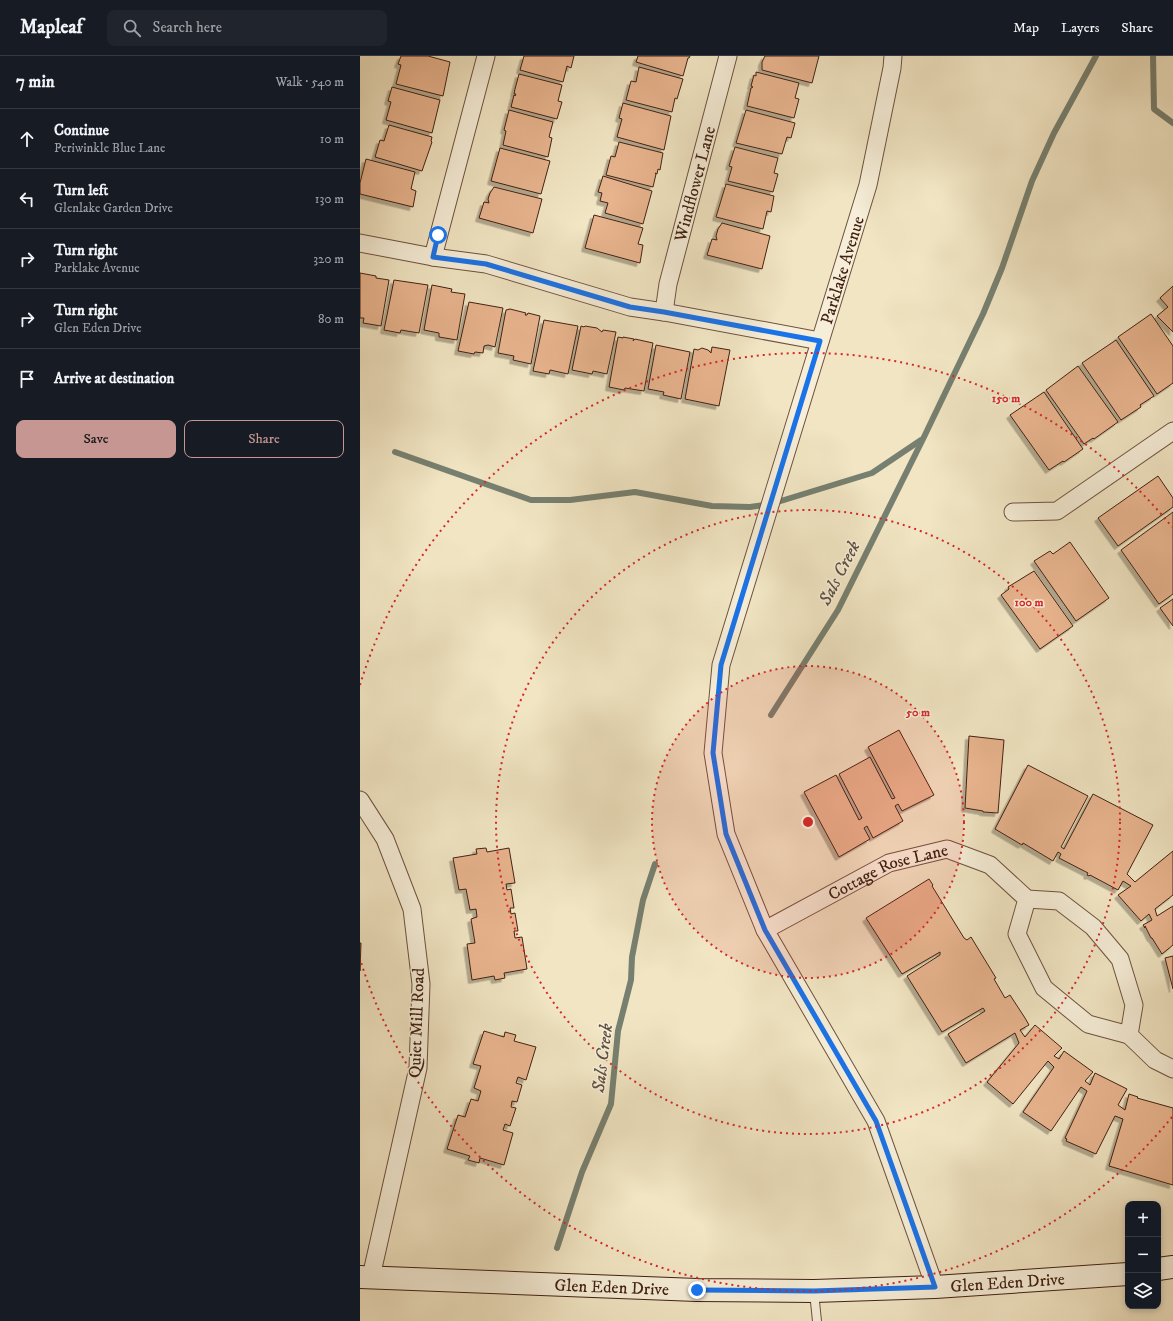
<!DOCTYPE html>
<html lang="en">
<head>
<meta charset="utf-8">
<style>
	body { margin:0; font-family:"IM FELL DW Pica",serif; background:#20242c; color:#f1f3f6 }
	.controls { position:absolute; right:12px; bottom:12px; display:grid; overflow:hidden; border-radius:8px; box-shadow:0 2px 6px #0003 }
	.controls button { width:36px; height:36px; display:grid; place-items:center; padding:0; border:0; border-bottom:1px solid #363941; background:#171b24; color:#f1f3f6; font:20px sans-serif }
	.stop { position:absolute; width:12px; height:12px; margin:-9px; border:3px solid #1a73e8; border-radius:50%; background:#fff }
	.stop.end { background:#1a73e8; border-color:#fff; box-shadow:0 1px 4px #0008 }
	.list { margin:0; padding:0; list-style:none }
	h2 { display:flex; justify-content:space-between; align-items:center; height:52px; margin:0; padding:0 16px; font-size:17px }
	h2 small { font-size:13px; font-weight:400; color:#9ea1a6 }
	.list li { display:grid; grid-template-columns:26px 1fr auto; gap:12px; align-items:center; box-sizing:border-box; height:60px; padding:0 16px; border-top:1px solid #363941 }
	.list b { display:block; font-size:15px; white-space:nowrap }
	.list p { margin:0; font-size:13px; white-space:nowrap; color:#9ea1a6 }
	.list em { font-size:13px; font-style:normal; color:#9ea1a6 }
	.actions { display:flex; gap:8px; padding:12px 16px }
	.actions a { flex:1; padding:9px 0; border:1px solid #c59692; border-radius:8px; text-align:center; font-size:14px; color:#c59692 }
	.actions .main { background:#c59692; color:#111 }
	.icon { flex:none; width:22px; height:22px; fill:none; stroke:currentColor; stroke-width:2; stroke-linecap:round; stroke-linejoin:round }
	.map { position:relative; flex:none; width:813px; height:1265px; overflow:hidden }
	header { display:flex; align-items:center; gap:24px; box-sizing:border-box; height:56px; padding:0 20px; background:#171b24; border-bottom:1px solid #363941 }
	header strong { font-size:19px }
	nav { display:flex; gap:22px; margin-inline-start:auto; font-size:14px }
	.search { width:280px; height:36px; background:#20242c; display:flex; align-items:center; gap:10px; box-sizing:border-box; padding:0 14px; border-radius:8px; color:#9ea1a6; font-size:15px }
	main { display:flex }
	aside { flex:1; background:#171b24 }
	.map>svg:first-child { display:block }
</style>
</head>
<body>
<header>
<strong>Mapleaf</strong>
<div class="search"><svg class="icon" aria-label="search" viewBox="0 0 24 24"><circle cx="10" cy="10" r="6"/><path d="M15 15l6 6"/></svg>Search here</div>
<nav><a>Map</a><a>Layers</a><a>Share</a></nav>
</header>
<main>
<aside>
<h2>7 min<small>Walk · 540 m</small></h2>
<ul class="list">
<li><svg class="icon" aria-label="ahead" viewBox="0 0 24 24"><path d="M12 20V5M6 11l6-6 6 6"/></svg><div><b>Continue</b><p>Periwinkle Blue Lane</p></div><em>10 m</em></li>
<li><svg class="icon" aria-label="left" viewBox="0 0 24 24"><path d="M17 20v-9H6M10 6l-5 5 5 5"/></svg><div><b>Turn left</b><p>Glenlake Garden Drive</p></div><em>130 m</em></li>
<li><svg class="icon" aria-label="right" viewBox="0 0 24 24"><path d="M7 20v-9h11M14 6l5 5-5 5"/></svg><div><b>Turn right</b><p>Parklake Avenue</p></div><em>320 m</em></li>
<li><svg class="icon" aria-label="right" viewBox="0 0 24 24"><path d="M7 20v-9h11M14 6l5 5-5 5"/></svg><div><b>Turn right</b><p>Glen Eden Drive</p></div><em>80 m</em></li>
<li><svg class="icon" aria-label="arrive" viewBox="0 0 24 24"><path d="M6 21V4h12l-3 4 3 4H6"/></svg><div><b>Arrive at destination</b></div></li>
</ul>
<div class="actions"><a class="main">Save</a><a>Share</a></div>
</aside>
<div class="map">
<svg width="813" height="1265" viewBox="0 0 813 1265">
	<defs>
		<filter id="shadow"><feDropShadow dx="-3.5" dy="3.5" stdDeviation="0" flood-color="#0004"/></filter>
	</defs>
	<rect width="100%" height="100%" fill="#f1e5c3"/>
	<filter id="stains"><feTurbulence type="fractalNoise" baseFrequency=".005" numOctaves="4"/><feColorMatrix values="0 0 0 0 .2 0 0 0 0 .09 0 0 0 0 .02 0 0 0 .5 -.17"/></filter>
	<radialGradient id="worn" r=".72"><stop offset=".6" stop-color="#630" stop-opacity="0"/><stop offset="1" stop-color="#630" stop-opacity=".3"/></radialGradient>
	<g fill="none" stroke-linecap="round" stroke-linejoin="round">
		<g stroke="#778070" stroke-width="6">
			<path d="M793,0L794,53L813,67"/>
			<path d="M35,396L171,444H210L275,436L352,450L390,451L411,448L512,417L561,384"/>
			<path d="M411,659L478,554L563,383L623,258L642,212L672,125L694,77L736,0"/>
			<path d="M197,1192L222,1116L251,1048L258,975L271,924L272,901L283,844L295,808"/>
		</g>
	</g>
	<g fill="#e8b48e" stroke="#422112" filter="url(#shadow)">
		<path d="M41,0H68L90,6L83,40L36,28L41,9L38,8Z"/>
		<path d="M164,0H214L211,12L207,10L203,26L160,14Z"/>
		<path d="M278,0H330L329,2H328L323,20L276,6Z"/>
		<path d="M405,0H459L452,27L402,14V6Z"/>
		<path d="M279,11L323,23L317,43L315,42L312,56L266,44L271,25L276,26Z"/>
		<path d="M396,16L439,27L435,42L439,43L434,62L387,50L391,32L393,31L391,30L394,19L396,20Z"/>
		<path d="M159,18L202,29L198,45L202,46L197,63L151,51L154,39L155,40L156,38H154L155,33Z"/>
		<path d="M32,31L80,44L72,77L26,64L31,46L28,45Z"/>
		<path d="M263,47L311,60L304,94L257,81L262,63L259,62Z"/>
		<path d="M149,54L193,66L189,81L192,82L188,101L143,89L146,75L144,74Z"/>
		<path d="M386,54L435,67L431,82L427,81L422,98L376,87Z"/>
		<path d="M29,69L72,81L71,85L72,86L62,115L15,101L20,84L24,85Z"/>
		<path d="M259,86L303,97L300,114L298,113L297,118L295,117L296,118L293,131L246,119L251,100L255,101Z"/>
		<path d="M375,91L418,102L414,117L418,118L413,136L368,125L372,111L369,110Z"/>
		<path d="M140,92L190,105L181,138L131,125Z"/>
		<path d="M6,103L55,116L51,133L56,135L53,151L0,138V127Z"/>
		<path d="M243,120L292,135L283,168L245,157L248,147L240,145L242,137L238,136Z"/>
		<path d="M366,128L414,140L411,156L407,155L403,173L356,161Z"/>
		<path d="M134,131L182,143L173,177L119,162L124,146L129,147L128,143L130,137Z"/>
		<path d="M234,159L283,172L278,188L283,189L280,207L225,192Z"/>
		<path d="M362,167L410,180L402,213L347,199L352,183L357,184L356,180L358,173Z"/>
		<path d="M0,217L16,220V222L29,224L21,270L3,267L4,262H0Z"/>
		<path d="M34,224L68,229L59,277L41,274L40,277L24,274Z"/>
		<path d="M72,229L92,233L91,236L105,238L97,284L79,281V277L64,274Z"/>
		<path d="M813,230V276L797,260L808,251L800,242Z"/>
		<path d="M109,246L143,252L135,291L128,289L124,290L123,297L115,296L114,298L98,295Z"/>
		<path d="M150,253L166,257L165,259H167L168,257L180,260L171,308L153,304L154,300L138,297L146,254Z"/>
		<path d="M791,258L813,290V327L797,338L758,281Z"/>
		<path d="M184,264L218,270L208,318L190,314L189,318L173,315Z"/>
		<path d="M221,270L224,271L225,270L237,272L242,276L243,274L256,276L247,318L233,315L232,318L212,314Z"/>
		<path d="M258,281L263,282V281L274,283L273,285L275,283L293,287L284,335L265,332L264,334L249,331Z"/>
		<path d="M756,284L794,340L780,349L781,351L761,364L722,307Z"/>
		<path d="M296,289L330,296L321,343L303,339L304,336L288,333Z"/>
		<path d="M352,291L370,294L359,350L325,343L334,293L338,294L342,292L348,294L351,297Z"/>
		<path d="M718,310L758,366L734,383L733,382L724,388L686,334Z"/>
		<path d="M684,336L723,393L704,406L703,405L689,414L650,359Z"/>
		<path d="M798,420L813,442V451L758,490L738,462Z"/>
		<path d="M813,456V538L799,548L761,494Z"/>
		<path d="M710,486L749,542L716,565L674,505L690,495L693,498Z"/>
		<path d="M674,515L713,570L680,593L641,539L649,533L648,531Z"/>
		<path d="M813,543V570L800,552Z"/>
		<path d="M539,674L574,739L542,755L538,748L535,750L543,765L513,782L507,770L504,772L510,783L479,801L444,736L476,719L499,764L502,762L479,718L510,701L532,743L535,742L508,691Z"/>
		<path d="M609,680L644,684L638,757L623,756V755L605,752Z"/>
		<path d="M668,709L728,740L701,791L704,793L733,738L793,769L767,818L775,826L813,795V839L795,853L797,860L813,850V889L802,898L792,882H791L785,870V872L783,869L792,864L789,858L781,865L758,839L771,830L763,825L758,834L730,819L729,820L727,819L728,817L699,802L701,798L698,796L693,805L663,787L662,789L635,773Z"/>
		<path d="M126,792L127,796L149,792L155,827L146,828L147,834L151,833L154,852H150L151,858L155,857L158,875H154L155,882L162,881L167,913L144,917L145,922L135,924L134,920L112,924L107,888L115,887L111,863L117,861L116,853L110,854L106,833L99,834L93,802L117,798L116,793Z"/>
		<path d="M569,823L573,829L572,830L604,882L607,884L611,881L636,922L634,923L645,942L650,939L665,962L669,969L660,974L665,981L675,969L702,992L694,1000L699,1003L704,995L733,1016L725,1025L730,1029L735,1017L767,1033L758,1049L765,1054L769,1038L778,1041L777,1042L813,1052V1129L749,1110L763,1063L755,1060L736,1098L706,1085L707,1083L705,1082L727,1035L721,1031L691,1075L663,1056L694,1011L688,1005L653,1048L627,1026L659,987L655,977L606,1007L588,978L625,955L623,952L582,976L547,920L580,899V896L542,918L506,862Z"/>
		<path d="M0,887H1L0,915Z"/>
		<path d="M813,900V933L805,902Z"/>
		<path d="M124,975L144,981L145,976L156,979L154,985L176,991L166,1024L158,1021L156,1027L162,1029L157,1046L152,1045L151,1051L156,1052L150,1070L145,1068L143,1074L153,1077L144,1109L120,1102L119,1107L108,1104L110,1100L87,1093L98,1059L105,1061L111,1043L118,1045L121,1035L114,1032L121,1010L113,1008Z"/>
	</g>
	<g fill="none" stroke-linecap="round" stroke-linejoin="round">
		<defs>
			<path id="service" d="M454,1236L457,1265"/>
			<g id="minor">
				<path d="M533,0L532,12L508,129L361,609L353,697L366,778L405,874L516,1065L575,1231"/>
				<path d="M0,187L73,201L126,208L270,251L304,256L460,285"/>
				<path d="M73,201L126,0"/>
				<path id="s1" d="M304,256L308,228L368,0"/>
				<path d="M653,456L697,455L813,375"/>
				<path d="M0,744L25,783L52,853L61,928L58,1012L11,1221"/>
				<path id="s2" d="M405,874L529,807L587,793L630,809L667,843L699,845L733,871L760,903L774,949L769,979L728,968L684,932L657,878L667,843"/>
				<path d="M769,979L795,1004L813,1013"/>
			</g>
			<g id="secondary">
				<path d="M798,1213L813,1211"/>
				<path id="s3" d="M0,1221L337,1234L454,1235L575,1231L768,1218"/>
			</g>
		</defs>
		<use href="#service" stroke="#6e523e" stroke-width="10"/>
		<use href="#minor" stroke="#6e523e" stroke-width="19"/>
		<use href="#secondary" stroke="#422112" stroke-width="24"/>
		<use href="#service" stroke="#f6eed8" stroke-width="8"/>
		<use href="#minor" stroke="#f6eed8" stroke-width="17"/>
		<use href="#secondary" stroke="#f6eed8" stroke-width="22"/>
	</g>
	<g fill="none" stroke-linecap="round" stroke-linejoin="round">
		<path stroke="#1a73e8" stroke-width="5" d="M78,179L73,201L126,208L270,251L304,256L460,285L361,609L353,697L366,778L405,874L516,1065L575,1231L454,1235L337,1234"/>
	</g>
	<circle cx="448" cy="766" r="156" fill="#d62828" fill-opacity=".12"/>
	<g fill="none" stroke="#d62828" stroke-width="2" stroke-dasharray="2 4">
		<circle cx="448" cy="766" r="156"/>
		<circle cx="448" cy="766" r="312"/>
		<path d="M812 1061A468 468 0 0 1 0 903M0 629A468 468 0 0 1 812 471"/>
	</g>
	<g text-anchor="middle" stroke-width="3" stroke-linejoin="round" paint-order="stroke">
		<g font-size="17" fill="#422112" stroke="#f6eed8">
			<text dy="6" stroke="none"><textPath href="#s1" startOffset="132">Windflower Lane</textPath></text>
			<text transform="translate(482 214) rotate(-73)" y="6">Parklake Avenue</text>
			<text dy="6" stroke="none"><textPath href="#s2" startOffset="137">Cottage Rose Lane</textPath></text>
			<text transform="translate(56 967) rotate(-88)" y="6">Quiet Mill Road</text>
			<text dy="6" stroke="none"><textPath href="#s3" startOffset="648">Glen Eden Drive</textPath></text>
			<text dy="6" stroke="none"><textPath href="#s3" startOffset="252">Glen Eden Drive</textPath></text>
		</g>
		<g font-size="18" font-style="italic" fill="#5d5041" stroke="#f6eed8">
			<text transform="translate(479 517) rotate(-63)" y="6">Sals Creek</text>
			<text transform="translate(242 1002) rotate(-83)" y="6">Sals Creek</text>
		</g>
	</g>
	<circle cx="448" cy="766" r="6" fill="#d62828" stroke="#f6eed8" stroke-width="2"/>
	<g font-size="12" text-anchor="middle" font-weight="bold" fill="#d62828" stroke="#f6eed8" stroke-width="3" stroke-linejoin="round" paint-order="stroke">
		<text x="646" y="346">150 m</text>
		<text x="669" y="550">100 m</text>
		<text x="558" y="660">50 m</text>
	</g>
	<rect width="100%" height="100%" filter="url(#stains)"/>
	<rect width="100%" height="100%" fill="url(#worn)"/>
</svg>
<div class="controls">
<button>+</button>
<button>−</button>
<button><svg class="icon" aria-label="layers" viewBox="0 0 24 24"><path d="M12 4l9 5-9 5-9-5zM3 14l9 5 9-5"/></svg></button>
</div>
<div class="stop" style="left:78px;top:179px"></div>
<div class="stop end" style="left:337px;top:1234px"></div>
</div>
</main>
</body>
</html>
